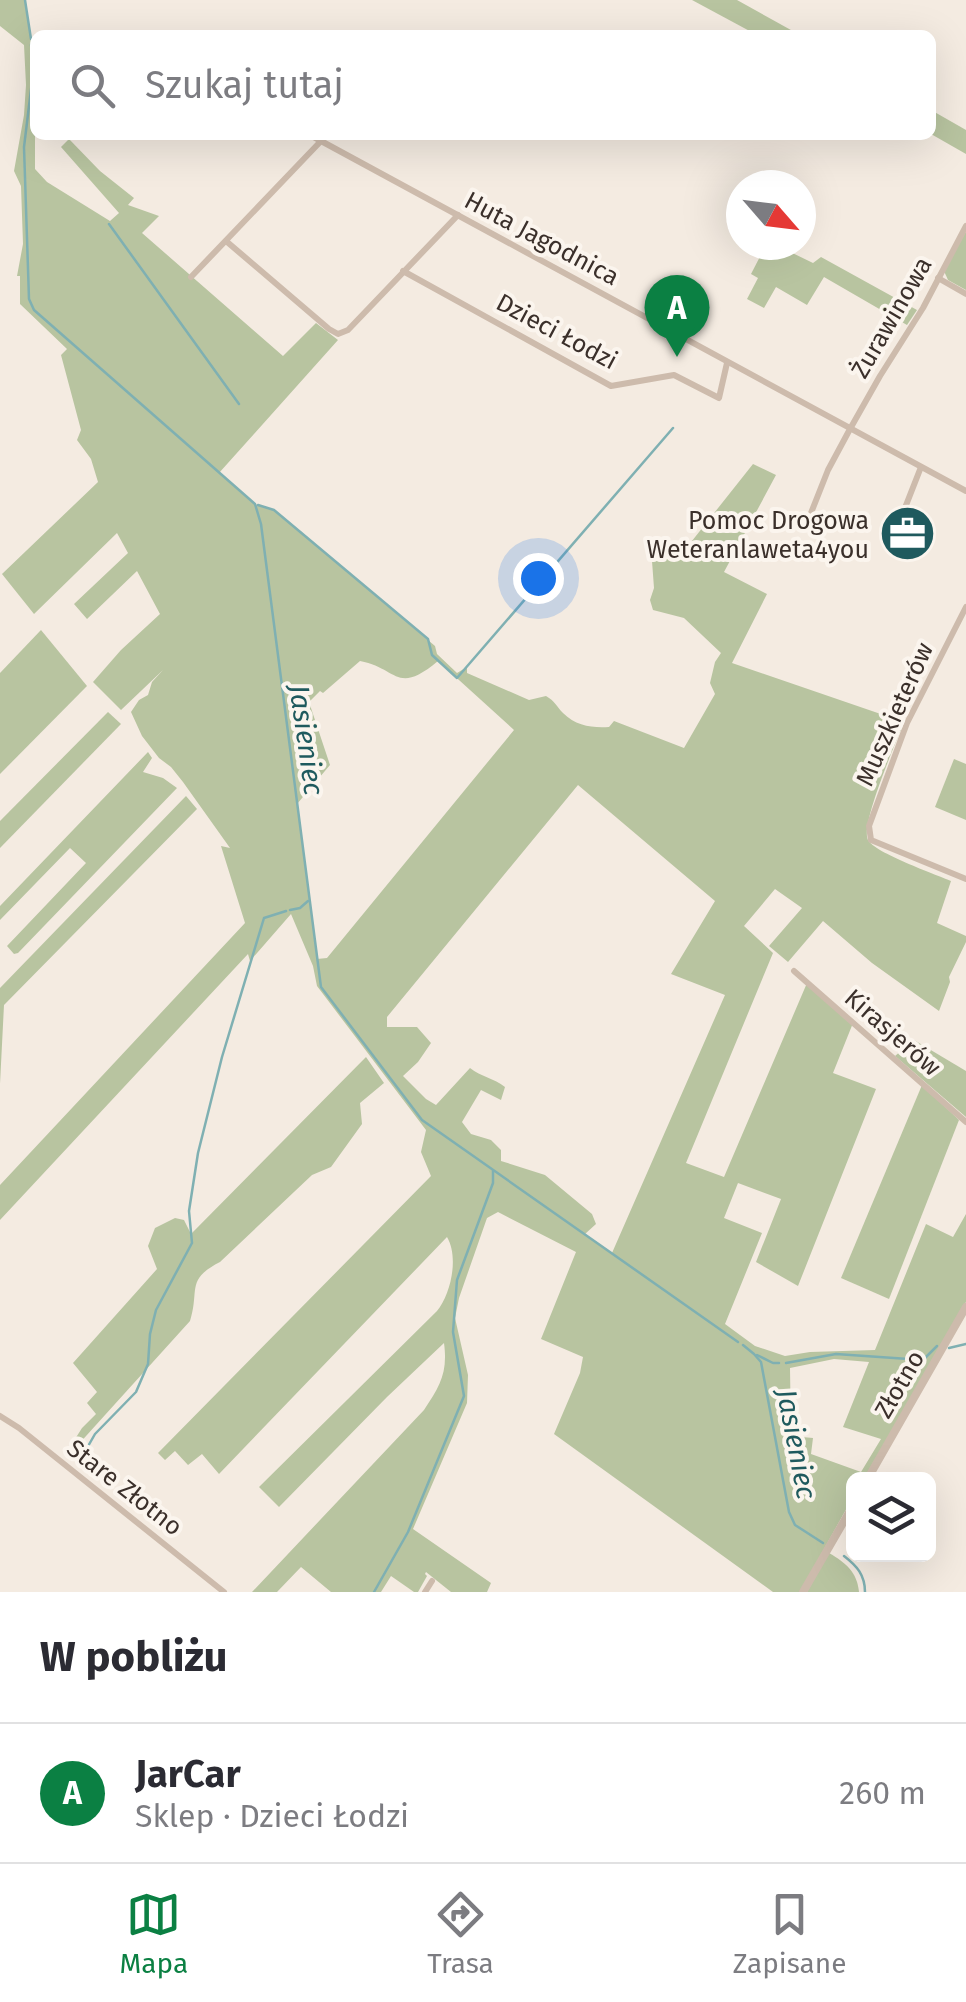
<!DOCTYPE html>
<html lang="pl">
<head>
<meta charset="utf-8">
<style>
	body { margin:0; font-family:"Fira Sans",sans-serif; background:#f2f2f3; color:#2b2b33 }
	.controls { position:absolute; right:30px; bottom:30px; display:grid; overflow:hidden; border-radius:15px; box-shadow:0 10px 40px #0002 }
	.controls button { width:90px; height:90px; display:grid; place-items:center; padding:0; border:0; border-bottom:2px solid #e1e1e2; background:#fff; color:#2b2b33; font:50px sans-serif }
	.compass { position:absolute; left:726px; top:170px; width:90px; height:90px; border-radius:50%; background:#fff; box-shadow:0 10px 40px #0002; rotate:118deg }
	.you { position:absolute; left:538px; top:578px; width:35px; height:35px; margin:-25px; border:8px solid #fff; border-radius:50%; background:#1a73e8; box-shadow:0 0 0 15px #1a73e833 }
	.badge { display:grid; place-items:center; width:65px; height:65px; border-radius:50%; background:#0b8043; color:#fff; font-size:32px; font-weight:700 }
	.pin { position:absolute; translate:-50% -82px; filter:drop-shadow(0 2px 5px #0008) }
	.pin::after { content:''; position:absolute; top:52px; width:35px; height:30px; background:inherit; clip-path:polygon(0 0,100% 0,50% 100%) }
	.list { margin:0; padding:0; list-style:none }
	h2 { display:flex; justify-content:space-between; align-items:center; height:130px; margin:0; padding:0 40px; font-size:42px }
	h2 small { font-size:32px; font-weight:400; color:#7c7c81 }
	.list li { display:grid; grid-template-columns:65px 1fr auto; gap:30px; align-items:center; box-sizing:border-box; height:140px; padding:0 40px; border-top:2px solid #e1e1e2 }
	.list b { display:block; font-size:38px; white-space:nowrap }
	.list p { margin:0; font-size:32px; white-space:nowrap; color:#7c7c81 }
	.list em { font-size:32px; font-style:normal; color:#7c7c81 }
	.icon { flex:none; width:55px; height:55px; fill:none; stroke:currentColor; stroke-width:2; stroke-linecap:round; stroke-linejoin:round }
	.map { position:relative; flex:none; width:966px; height:1592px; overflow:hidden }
	.search { position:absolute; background:#fff; box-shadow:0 10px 40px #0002; left:30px; right:30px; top:30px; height:110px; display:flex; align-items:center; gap:25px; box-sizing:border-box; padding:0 35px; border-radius:15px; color:#7c7c81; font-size:38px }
	.sheet { height:270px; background:#fff }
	nav { display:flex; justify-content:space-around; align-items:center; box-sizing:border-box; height:140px; border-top:2px solid #e1e1e2; background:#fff; font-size:28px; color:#7c7c81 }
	nav a { display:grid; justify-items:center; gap:5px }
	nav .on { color:#0b8043 }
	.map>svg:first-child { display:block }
</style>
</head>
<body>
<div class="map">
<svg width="966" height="1592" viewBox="0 0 966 1592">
	<rect width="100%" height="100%" fill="#f4ebe1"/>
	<g fill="#b8c4a0" fill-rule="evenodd">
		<path d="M0,0H25L33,57L35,58V169L47,182L110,221L119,213L61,147L69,139L100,171L134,198L128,205L159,216L142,233L283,356L316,323L338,340L219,473L255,504L274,510L435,646L437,654L457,673L467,667V673L529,700L546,696C555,701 556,706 563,713C576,726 592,728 609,727L614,721L684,748L715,694L710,683L715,662L721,653L684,618L653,610L650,600L654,588L652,561L684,551L753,464L776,475L724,572L767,594L732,663L904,722C896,742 860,825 868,840C875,853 935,874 951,881L937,923L966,936V942L949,977L950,982L939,1011L872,963L823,921L788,962L769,946L802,908L775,889L744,926L773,953L686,1163L724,1177L807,983L853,1023L833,1073L876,1089L798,1286L756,1262L781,1199L738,1183L724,1218L762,1233L725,1324L755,1346L785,1356L810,1352L875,1350L926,1224L953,1237L966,1214V1302L864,1479L854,1480L853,1497L800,1592H773L554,1434L580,1373L583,1357L541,1339L576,1252L498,1212L487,1218L459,1298L455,1318L468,1375L467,1403L413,1529L491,1583L487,1592H451L426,1572L425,1574L427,1576L418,1592H414L391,1576L381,1592H331L301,1567L277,1592H252L424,1410C440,1386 448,1373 444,1343L387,1397L279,1507L259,1487L437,1311C451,1294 459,1257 447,1237L219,1474L202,1454L188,1465L175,1451L165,1460L158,1453L431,1176L421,1152L426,1130L317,986L313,966L291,914L250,961L248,954L0,1220V1185L245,923L221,846L230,848L183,782L171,767L159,758L142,736L131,712L139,700L148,695L152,682L163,670L121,710L93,682L121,650L160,614L137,571L87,619L74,604L128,553L117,533L34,614L2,574L98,482L91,459L77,440L81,430L61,355L67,349L20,304V276H17L23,244L21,186L14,171L24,115L26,85L24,45L0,26ZM360,661C398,668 396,696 438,661L514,730L327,958L317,959L297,804L330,765L309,702L320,691L323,693ZM578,785L715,901L671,974L725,995L612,1253L585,1234L596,1224L592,1214L545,1175L501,1161V1150L491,1140L471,1134L462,1122L481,1090L501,1100L505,1087C494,1078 481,1077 470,1068L436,1105L426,1099L403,1076L418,1062L431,1043L417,1027H387V1017ZM834,1359L869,1362L843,1427L881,1439L861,1472L811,1454L813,1438L791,1436L790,1368Z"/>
		<path d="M692,0H737L800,35H757Z"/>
		<path d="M931,110L966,130V154L931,134Z"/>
		<path d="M965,233H966V290L948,280L944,271Z"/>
		<path d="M766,245H776L813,263L821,257L917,310L907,325L824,277L807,305L776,287L764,308L747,299L758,278L751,274Z"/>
		<path d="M41,630L87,686L0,774V673Z"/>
		<path d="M108,712L121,724L0,848V821Z"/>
		<path d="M148,752L152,758L143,772L163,778L177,788L18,953L14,954L7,946L86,863L70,848L0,920V906Z"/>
		<path d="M954,759L966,764V820L935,807Z"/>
		<path d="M186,796L197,809L4,1005L0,1084V988Z"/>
		<path d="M914,1040L966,1071V1117L895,1056Z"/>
		<path d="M366,1057L384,1083L360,1103L362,1124L331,1167L312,1175L220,1262C185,1280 200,1290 190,1321L77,1446L70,1447L82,1428L96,1414L87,1403L97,1392L73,1363L157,1269L148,1246L155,1228L175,1218L184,1220L191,1234Z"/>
		<path d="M922,1085L959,1120L889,1299L841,1278Z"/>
		<path d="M829,1553C846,1563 857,1572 859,1592H807Z"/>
	</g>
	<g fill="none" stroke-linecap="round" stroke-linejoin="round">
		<g stroke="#7fb0b2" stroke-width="2.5">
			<path d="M25,0L31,39"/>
			<path d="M31,45L34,65L24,147L29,299L34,310L255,504L261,524L321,987L422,1120L738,1342"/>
			<path d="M109,224L239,404"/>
			<path d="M258,505L274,510L428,639L432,655L457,678L673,428"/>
			<path d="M290,910L300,908L308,901"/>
			<path d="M743,1345L754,1354L761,1362L789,1512L795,1525L823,1543"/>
			<path d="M949,1348L966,1344"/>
			<path d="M757,1355L773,1363H779"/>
			<path d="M786,1363L836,1354L923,1360L937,1346"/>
			<path d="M87,1448L95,1434L136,1392L148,1364L150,1334L156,1310L192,1243L189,1211L198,1153L222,1057L264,918L286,911"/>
			<path d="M844,1556C857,1566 865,1575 865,1592"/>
			<path d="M374,1592L408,1532L464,1396L453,1332L457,1280L493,1183V1171"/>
		</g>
		<g stroke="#cdbbac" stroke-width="6">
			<path d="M310,135L966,491"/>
			<path d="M226,241L329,329L338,334L348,330L458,215"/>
			<path d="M403,271L611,386L674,375L719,398L727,363"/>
			<path d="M191,277L321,141"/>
			<path d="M938,278L966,294"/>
			<path d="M811,513L828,470L850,429L880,376L923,308L966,226"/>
			<path d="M892,541L921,467"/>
			<path d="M966,607L907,723L869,826L871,840L966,879"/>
			<path d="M794,971L966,1122"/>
			<path d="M0,1416L19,1428L224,1592"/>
			<path d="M425,1592L432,1581"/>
		</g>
		<g stroke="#cdbbac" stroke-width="8">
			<path d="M867,1480L966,1307"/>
			<path d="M803,1592L854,1504"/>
		</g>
	</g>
	<defs>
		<symbol id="office-disc" viewBox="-11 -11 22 22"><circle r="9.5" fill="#1f5a5e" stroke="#fbf5ee"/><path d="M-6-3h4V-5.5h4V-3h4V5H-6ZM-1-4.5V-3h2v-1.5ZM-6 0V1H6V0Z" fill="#fff"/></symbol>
	</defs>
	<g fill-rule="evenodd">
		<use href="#office-disc" x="876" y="502" width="63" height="63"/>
	</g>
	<g text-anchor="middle" stroke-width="8" stroke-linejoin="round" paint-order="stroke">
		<g font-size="25" fill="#3b302b" stroke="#fbf5ee">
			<text transform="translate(542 238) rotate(28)" y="9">Huta Jagodnica</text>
			<text transform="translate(891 317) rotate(-60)" y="9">Żurawinowa</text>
			<text transform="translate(557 331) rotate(28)" y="9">Dzieci Łodzi</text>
			<text transform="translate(894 714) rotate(-66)" y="9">Muszkieterów</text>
			<text transform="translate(893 1032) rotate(41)" y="9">Kirasjerów</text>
			<text transform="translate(899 1384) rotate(-60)" y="9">Złotno</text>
			<text transform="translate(125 1487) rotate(38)" y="9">Stare Złotno</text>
		</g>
		<g font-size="25" fill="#3b302b" stroke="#fbf5ee" text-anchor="end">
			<text x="869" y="529">Pomoc Drogowa<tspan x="869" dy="29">Weteranlaweta4you</tspan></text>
		</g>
		<g font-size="28" font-style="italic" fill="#1f5a5e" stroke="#fbf5ee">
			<text transform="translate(307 740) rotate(82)" y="10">Jasieniec</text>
			<text transform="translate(797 1444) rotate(79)" y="10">Jasieniec</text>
		</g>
	</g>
</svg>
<div class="controls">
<button><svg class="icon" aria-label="layers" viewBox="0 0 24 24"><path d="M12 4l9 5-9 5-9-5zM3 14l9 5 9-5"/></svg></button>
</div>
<svg class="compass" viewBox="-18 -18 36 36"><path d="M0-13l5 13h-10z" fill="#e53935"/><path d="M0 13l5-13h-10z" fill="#7c7c81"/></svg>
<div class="you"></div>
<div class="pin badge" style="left:677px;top:357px">A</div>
<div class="search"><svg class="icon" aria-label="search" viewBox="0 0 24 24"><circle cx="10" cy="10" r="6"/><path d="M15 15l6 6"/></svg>Szukaj tutaj</div>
</div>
<section class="sheet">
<h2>W pobliżu<small></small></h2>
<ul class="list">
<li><span class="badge">A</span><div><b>JarCar</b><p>Sklep · Dzieci Łodzi</p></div><em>260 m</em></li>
</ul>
</section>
<nav>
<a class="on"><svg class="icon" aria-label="map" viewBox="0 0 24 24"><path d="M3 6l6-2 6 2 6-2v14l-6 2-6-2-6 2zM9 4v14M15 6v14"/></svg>Mapa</a>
<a><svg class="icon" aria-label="directions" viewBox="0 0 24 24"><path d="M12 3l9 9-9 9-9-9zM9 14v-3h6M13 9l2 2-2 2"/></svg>Trasa</a>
<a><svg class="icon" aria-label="saved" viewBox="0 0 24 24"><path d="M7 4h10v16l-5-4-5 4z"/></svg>Zapisane</a>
</nav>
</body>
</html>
